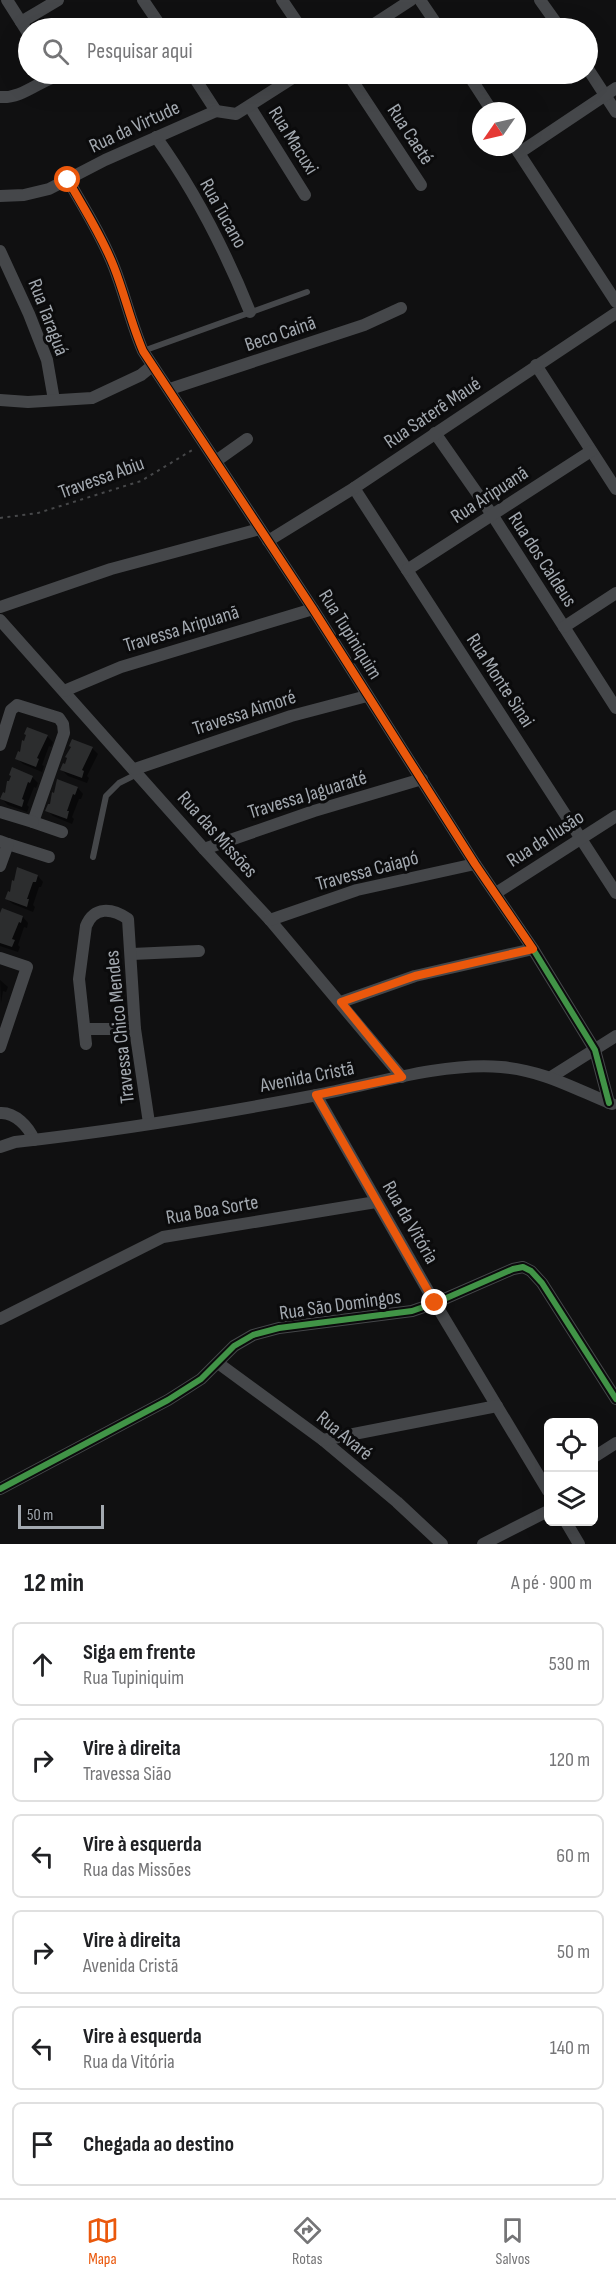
<!DOCTYPE html>
<html lang="pt">
<head>
<meta charset="utf-8">
<style>
	body { margin:0; font-family:"Sofia Sans Condensed",sans-serif; background:#f6f6f6; color:#202124 }
	.controls { position:absolute; right:18px; bottom:18px; display:grid; overflow:hidden; border-radius:9px; box-shadow:0 6px 24px #0002 }
	.controls button { width:54px; height:54px; display:grid; place-items:center; padding:0; border:0; border-bottom:2px solid #e0e0e0; background:#fff; color:#202124; font:30px sans-serif }
	.compass { position:absolute; left:472px; top:102px; width:54px; height:54px; border-radius:50%; background:#fff; box-shadow:0 6px 24px #0002; rotate:236deg }
	.scale { position:absolute; left:18px; bottom:15px; width:86px; box-sizing:border-box; padding-left:6px; border:3px solid #a3a9b0; border-top:0; font-size:16px; line-height:21px; white-space:nowrap; color:#a3a9b0; -webkit-text-stroke:4px #0b0b0c; paint-order:stroke }
	.stop { position:absolute; width:18px; height:18px; margin:-14px; border:4px solid #ea580c; border-radius:50%; background:#fff }
	.stop.end { background:#ea580c; border-color:#fff; box-shadow:0 2px 6px #0008 }
	.list { margin:0; padding:0; list-style:none }
	h2 { display:flex; justify-content:space-between; align-items:center; height:78px; margin:0; padding:0 24px; font-size:26px }
	h2 small { font-size:20px; font-weight:400; color:#757577 }
	.list li { display:grid; grid-template-columns:39px 1fr auto; gap:18px; align-items:center; box-sizing:border-box; height:84px; margin:0 12px 12px; padding:0 12px; border:2px solid #e0e0e0; border-radius:9px }
	.list b { display:block; font-size:22px; white-space:nowrap }
	.list p { margin:0; font-size:20px; white-space:nowrap; color:#757577 }
	.list em { font-size:20px; font-style:normal; color:#757577 }
	.icon { flex:none; width:33px; height:33px; fill:none; stroke:currentColor; stroke-width:2; stroke-linecap:round; stroke-linejoin:round }
	.map { position:relative; flex:none; width:616px; height:1544px; overflow:hidden }
	.search { position:absolute; background:#fff; box-shadow:0 6px 24px #0002; left:18px; right:18px; top:18px; height:66px; display:flex; align-items:center; gap:15px; box-sizing:border-box; padding:0 21px; border-radius:33px; color:#757577; font-size:22px }
	.sheet { height:654px; background:#fff }
	nav { display:flex; justify-content:space-around; align-items:center; box-sizing:border-box; height:84px; border-top:2px solid #e0e0e0; background:#fff; font-size:16px; color:#757577 }
	nav a { display:grid; justify-items:center; gap:3px }
	nav .on { color:#ea580c }
	.map>svg:first-child { display:block }
</style>
</head>
<body>
<div class="map">
<svg width="616" height="1544" viewBox="0 0 616 1544">
	<rect width="100%" height="100%" fill="#101011"/>
	<g fill="#0007">
		<path d="M47,736L53,742L51,747L49,746L42,765L44,766L42,772L23,764L17,758Z"/>
		<path d="M92,748L98,754L87,776L89,778L87,783L68,776L62,770Z"/>
		<path d="M32,777L38,783L36,788L34,787L27,805L29,807L27,812L8,805L2,799Z"/>
		<path d="M58,781L78,788L83,794L81,799H79L72,817L74,819L72,824L53,816L47,810L51,806Z"/>
		<path d="M38,876L43,882L41,887H39L33,905L35,907L33,912L13,904L7,899Z"/>
		<path d="M23,917L28,923L27,928L24,927L18,945L20,947L18,952L0,946V923Z"/>
		<path d="M0,980L8,987L6,992L3,991L1,1003Z"/>
	</g>
	<g fill="#2c2d2e">
		<path d="M27,727L48,735L37,758L39,759L36,767L15,759L18,751L20,752L22,740L24,741L26,735L24,734Z"/>
		<path d="M72,739L93,747L82,770L84,771L82,778L60,770L63,763L65,764L67,758L65,757L71,747L69,746Z"/>
		<path d="M12,767L33,776L30,783L28,782L22,799L24,800L22,807L0,799L3,792L5,793L7,781H9L11,776L9,775Z"/>
		<path d="M57,779L78,787L75,795L73,794L67,811H69L67,819L45,811L48,804H50L52,792L54,793Z"/>
		<path d="M17,867L38,875L36,882H33L27,899H29L27,907L5,899L8,891L10,892L12,880L14,881Z"/>
		<path d="M2,908L23,916L21,923L19,922L12,939L15,940L12,947L0,943V913Z"/>
	</g>
	<g fill="none" stroke-linecap="round" stroke-linejoin="round">
		<path stroke="#47484a" stroke-width="2" stroke-dasharray="3 4.5" stroke-linecap="butt" d="M0,518L38,513L141,481L194,449"/>
		<g stroke="#45474a" stroke-width="6">
			<path d="M143,351L307,292"/>
			<path d="M93,857L106,796L119,783L137,774"/>
		</g>
		<g stroke="#45474a" stroke-width="12">
			<path d="M7,0L28,33"/>
			<path d="M143,0L162,28"/>
			<path d="M282,0L301,28"/>
			<path d="M420,0L439,28"/>
			<path d="M540,0L560,28"/>
			<path d="M21,22L58,0"/>
			<path d="M144,28L157,21"/>
			<path d="M368,28L411,0"/>
			<path d="M588,69L616,112"/>
			<path d="M192,74L216,111"/>
			<path d="M348,74L421,185"/>
			<path d="M468,74L492,111"/>
			<path d="M0,97C24,99 42,77 65,74"/>
			<path d="M250,107L305,195"/>
			<path d="M216,111L236,114L299,74"/>
			<path d="M156,137C195,191 225,250 250,312"/>
			<path d="M515,147L616,302"/>
			<path d="M519,153L616,88"/>
			<path d="M68,180C84,208 102,236 114,267C125,295 131,323 143,351L313,609L475,864L533,949L595,1050L609,1103"/>
			<path d="M0,196L24,195L49,189L105,160L216,111"/>
			<path d="M0,251L29,314L47,360L54,400"/>
			<path d="M536,365L616,489"/>
			<path d="M170,389L364,325L401,308"/>
			<path d="M0,400L28,402L92,398L141,375L152,366"/>
			<path d="M435,433L493,516L616,708"/>
			<path d="M216,461L247,439"/>
			<path d="M354,488L616,893"/>
			<path d="M268,541L354,488L616,313"/>
			<path d="M407,570L591,451"/>
			<path d="M0,607L111,569L260,529"/>
			<path d="M0,620L204,849L270,920L402,1077"/>
			<path d="M564,627L616,593"/>
			<path d="M64,691L121,667L313,609"/>
			<path d="M0,745L11,710L17,705L59,718L63,724L64,733L33,822L62,832"/>
			<path d="M135,769L291,716L367,696"/>
			<path d="M0,812L33,822"/>
			<path d="M8,844L49,857"/>
			<path d="M204,849L314,811L422,779"/>
			<path d="M0,866L8,844L0,841"/>
			<path d="M496,893L616,816"/>
			<path d="M270,920L357,890L475,864"/>
			<path d="M132,954L199,951"/>
			<path d="M0,958L27,967L0,1047"/>
			<path d="M341,1002L415,976L533,949"/>
			<path d="M85,1029H135"/>
			<path d="M86,1044L79,979L86,926C94,906 112,908 128,919L135,1029L149,1123"/>
			<path d="M551,1077L616,1036"/>
			<path d="M316,1095L435,1303L548,1491"/>
			<path d="M0,1113C15,1112 29,1127 34,1140"/>
			<path d="M0,1147L15,1142C115,1131 218,1114 317,1095C373,1084 444,1062 501,1067C542,1070 575,1089 612,1104"/>
			<path d="M0,1319L163,1237L376,1202"/>
			<path d="M218,1363L323,1440L397,1502L442,1544"/>
			<path d="M323,1440L497,1406"/>
			<path d="M594,1457L616,1443"/>
			<path d="M0,1489L168,1400L201,1379L234,1346L253,1335L279,1328L412,1311L435,1303L513,1269L523,1267L531,1271L542,1283L616,1399"/>
			<path d="M566,1522L579,1544"/>
			<path d="M483,1544L548,1511"/>
		</g>
		<defs>
			<g id="cycleway">
				<path d="M68,180C84,208 102,236 114,267C125,295 131,323 143,351L313,609L475,864L533,949L595,1050L609,1103"/>
				<path d="M0,1489L168,1400L201,1379L234,1346L253,1335L279,1328L412,1311L435,1303L513,1269L523,1267L531,1271L542,1283L616,1399"/>
			</g>
		</defs>
		<use href="#cycleway" stroke="#0b0b0c" stroke-width="10"/>
		<use href="#cycleway" stroke="#419447" stroke-width="6"/>
	</g>
	<g fill="none" stroke-linecap="round" stroke-linejoin="round">
		<path stroke="#ea580c" stroke-width="8" d="M68,180C84,209 102,236 114,267C125,295 131,323 143,351L313,609L475,864L533,949L415,976L341,1002L402,1077L316,1095L435,1303"/>
	</g>
	<g text-anchor="middle" stroke-width="6" stroke-linejoin="round" paint-order="stroke">
		<g font-size="20" fill="#a3a9b0" stroke="#0b0b0c">
			<text transform="translate(134 126) rotate(-25)" y="7">Rua da Virtude</text>
			<text transform="translate(411 134) rotate(57)" y="7">Rua Caeté</text>
			<text transform="translate(294 140) rotate(58)" y="7">Rua Macuxi</text>
			<text transform="translate(224 213) rotate(61)" y="7">Rua Tucano</text>
			<text transform="translate(49 317) rotate(69)" y="7">Rua Taraguá</text>
			<text transform="translate(280 333) rotate(-19)" y="7">Beco Cainã</text>
			<text transform="translate(432 412) rotate(-34)" y="7">Rua Saterê Maué</text>
			<text transform="translate(101 477) rotate(-20)" y="7">Travessa Abiu</text>
			<text transform="translate(489 494) rotate(-33)" y="7">Rua Aripuanã</text>
			<text transform="translate(543 559) rotate(57)" y="7">Rua dos Caldeus</text>
			<text transform="translate(181 628) rotate(-17)" y="7">Travessa Aripuanã</text>
			<text transform="translate(351 634) rotate(58)" y="7">Rua Tupiniquim</text>
			<text transform="translate(501 680) rotate(57)" y="7">Rua Monte Sinai</text>
			<text transform="translate(244 712) rotate(-18)" y="7">Travessa Aimoré</text>
			<text transform="translate(307 794) rotate(-17)" y="7">Travessa Jaguaraté</text>
			<text transform="translate(218 834) rotate(48)" y="7">Rua das Missões</text>
			<text transform="translate(545 838) rotate(-33)" y="7">Rua da Ilusão</text>
			<text transform="translate(367 870) rotate(-15)" y="7">Travessa Caiapó</text>
			<text transform="translate(119 1027) rotate(-96)" y="7">Travessa Chico Mendes</text>
			<text transform="translate(307 1076) rotate(-11)" y="7">Avenida Cristã</text>
			<text transform="translate(212 1209) rotate(-10)" y="7">Rua Boa Sorte</text>
			<text transform="translate(411 1222) rotate(60)" y="7">Rua da Vitória</text>
			<text transform="translate(340 1304) rotate(-8)" y="7">Rua São Domingos</text>
			<text transform="translate(345 1435) rotate(39)" y="7">Rua Avaré</text>
		</g>
	</g>
</svg>
<div class="controls">
<button><svg class="icon" aria-label="locate" viewBox="0 0 24 24"><circle cx="12" cy="12" r="6"/><path d="M12 2v4M12 18v4M2 12h4M18 12h4"/></svg></button>
<button><svg class="icon" aria-label="layers" viewBox="0 0 24 24"><path d="M12 4l9 5-9 5-9-5zM3 14l9 5 9-5"/></svg></button>
</div>
<svg class="compass" viewBox="-18 -18 36 36"><path d="M0-13l5 13h-10z" fill="#e53935"/><path d="M0 13l5-13h-10z" fill="#757577"/></svg>
<div class="scale">50 m</div>
<div class="stop" style="left:68px;top:180px"></div>
<div class="stop end" style="left:435px;top:1303px"></div>
<div class="search"><svg class="icon" aria-label="search" viewBox="0 0 24 24"><circle cx="10" cy="10" r="6"/><path d="M15 15l6 6"/></svg>Pesquisar aqui</div>
</div>
<section class="sheet">
<h2>12 min<small>A pé · 900 m</small></h2>
<ul class="list">
<li><svg class="icon" aria-label="ahead" viewBox="0 0 24 24"><path d="M12 20V5M6 11l6-6 6 6"/></svg><div><b>Siga em frente</b><p>Rua Tupiniquim</p></div><em>530 m</em></li>
<li><svg class="icon" aria-label="right" viewBox="0 0 24 24"><path d="M7 20v-9h11M14 6l5 5-5 5"/></svg><div><b>Vire à direita</b><p>Travessa Sião</p></div><em>120 m</em></li>
<li><svg class="icon" aria-label="left" viewBox="0 0 24 24"><path d="M17 20v-9H6M10 6l-5 5 5 5"/></svg><div><b>Vire à esquerda</b><p>Rua das Missões</p></div><em>60 m</em></li>
<li><svg class="icon" aria-label="right" viewBox="0 0 24 24"><path d="M7 20v-9h11M14 6l5 5-5 5"/></svg><div><b>Vire à direita</b><p>Avenida Cristã</p></div><em>50 m</em></li>
<li><svg class="icon" aria-label="left" viewBox="0 0 24 24"><path d="M17 20v-9H6M10 6l-5 5 5 5"/></svg><div><b>Vire à esquerda</b><p>Rua da Vitória</p></div><em>140 m</em></li>
<li><svg class="icon" aria-label="arrive" viewBox="0 0 24 24"><path d="M6 21V4h12l-3 4 3 4H6"/></svg><div><b>Chegada ao destino</b></div></li>
</ul>
</section>
<nav>
<a class="on"><svg class="icon" aria-label="map" viewBox="0 0 24 24"><path d="M3 6l6-2 6 2 6-2v14l-6 2-6-2-6 2zM9 4v14M15 6v14"/></svg>Mapa</a>
<a><svg class="icon" aria-label="directions" viewBox="0 0 24 24"><path d="M12 3l9 9-9 9-9-9zM9 14v-3h6M13 9l2 2-2 2"/></svg>Rotas</a>
<a><svg class="icon" aria-label="saved" viewBox="0 0 24 24"><path d="M7 4h10v16l-5-4-5 4z"/></svg>Salvos</a>
</nav>
</body>
</html>
